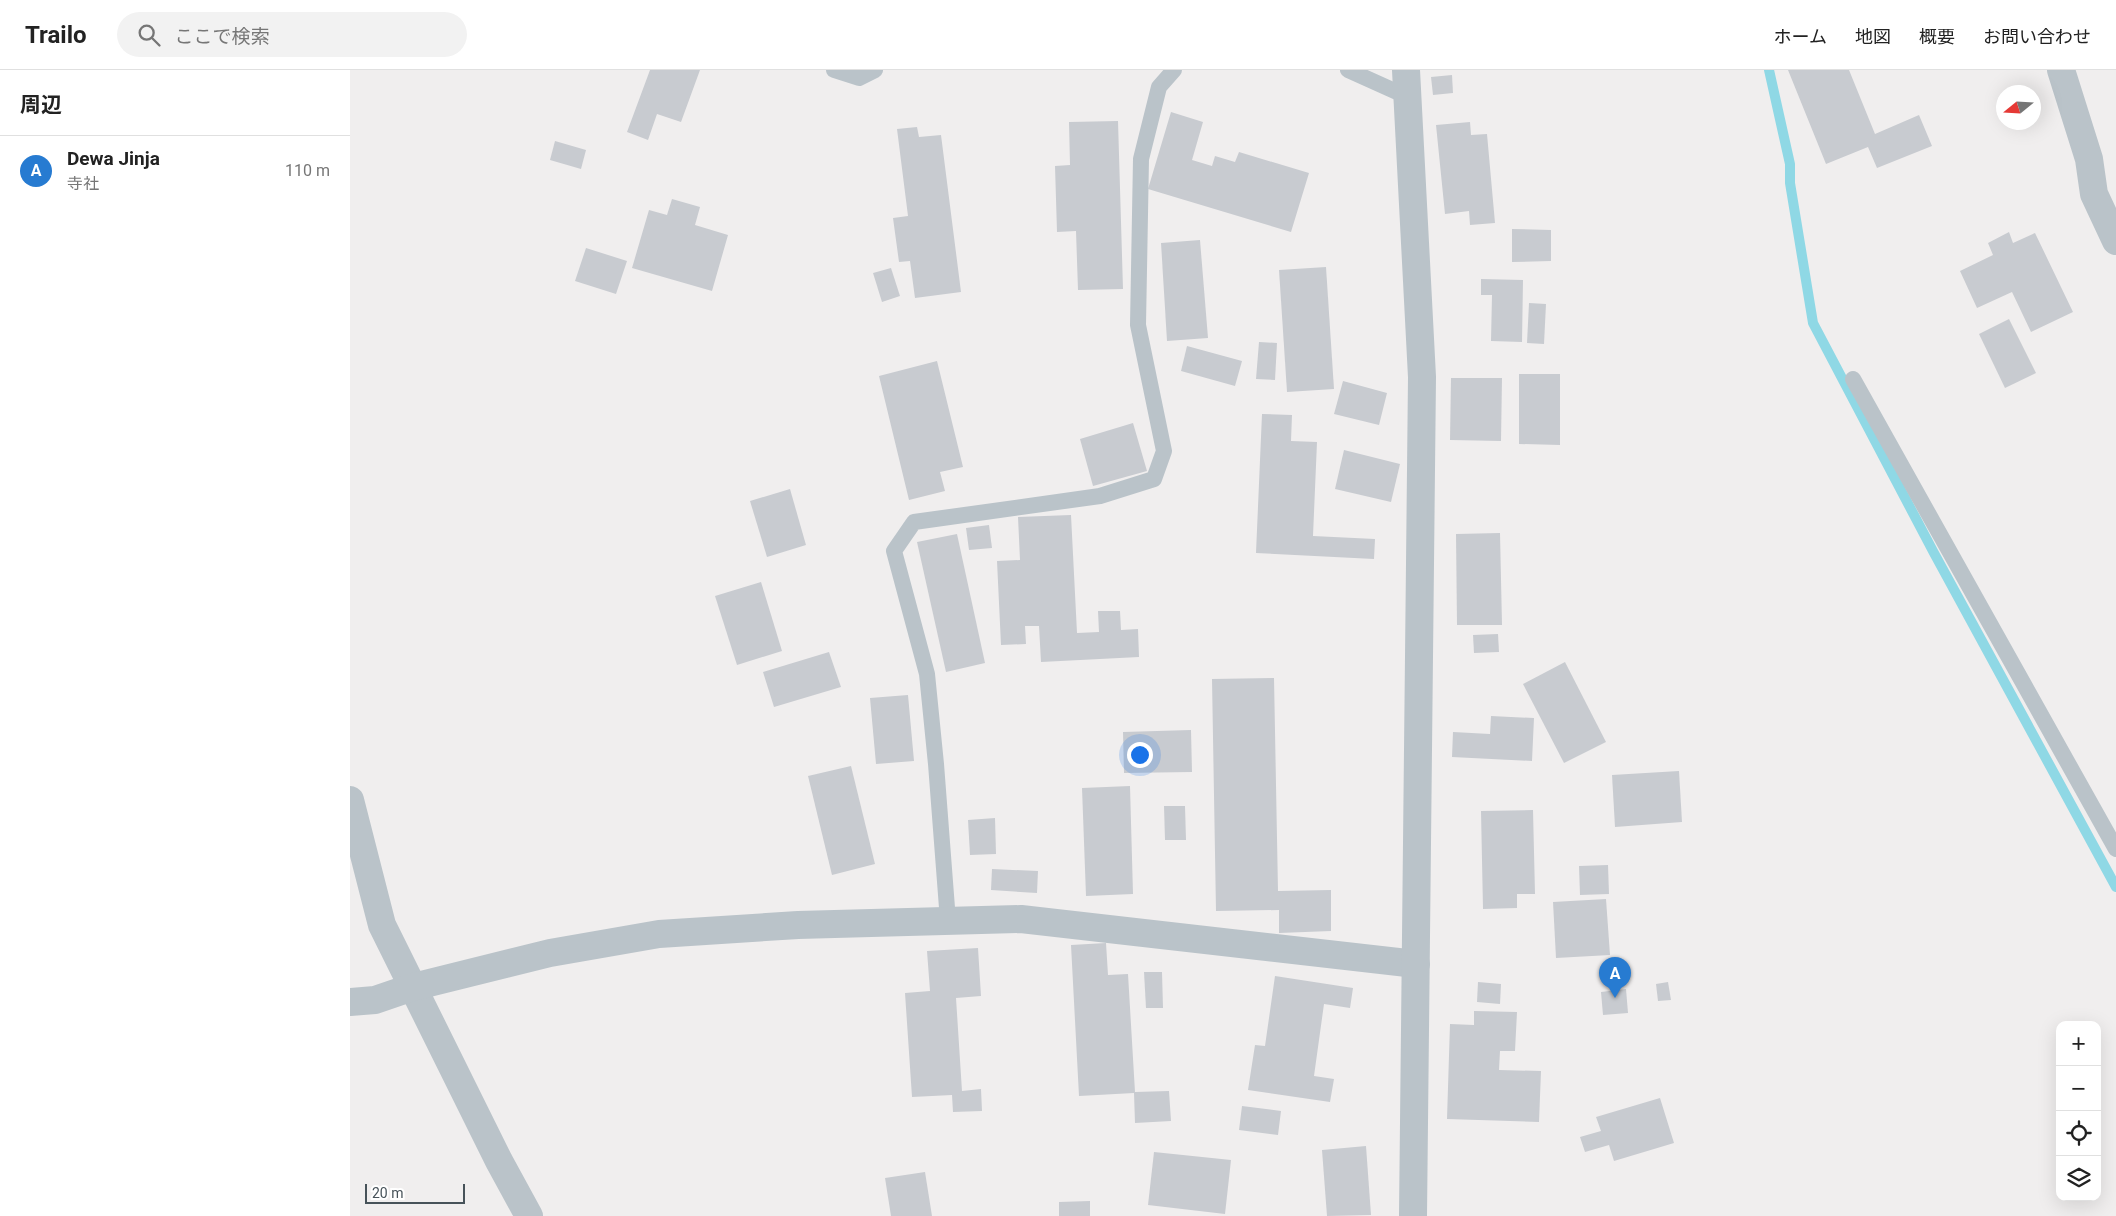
<!DOCTYPE html>
<html lang="ja">
<head>
<meta charset="utf-8">
<style>
	body { margin:0; font-family:Roboto,"Noto Sans JP",sans-serif; background:#f2f2f2; color:#222 }
	.controls { position:absolute; right:15px; bottom:15px; display:grid; overflow:hidden; border-radius:10px; box-shadow:0 5px 20px #0002 }
	.controls button { width:45px; height:45px; display:grid; place-items:center; padding:0; border:0; border-bottom:1px solid #e0e0e0; background:#fff; color:#222; font:25px sans-serif }
	.compass { position:absolute; left:1646px; top:15px; width:45px; height:45px; border-radius:50%; background:#fff; box-shadow:0 5px 20px #0002; rotate:252deg }
	.scale { position:absolute; left:15px; bottom:12px; width:100px; box-sizing:border-box; padding-left:5px; border:2px solid #475259; border-top:0; font-size:14px; line-height:18px; white-space:nowrap; color:#475259; -webkit-text-stroke:4px #fff; paint-order:stroke }
	.you { position:absolute; left:789px; top:684px; width:18px; height:18px; margin:-12px; border:4px solid #fff; border-radius:50%; background:#1a73e8; box-shadow:0 0 0 8px #1a73e833 }
	.badge { display:grid; place-items:center; width:32px; height:32px; border-radius:50%; background:#277bd1; color:#fff; font-size:16px; font-weight:700 }
	.pin { position:absolute; translate:-50% -41px; filter:drop-shadow(0 1px 2px #0008) }
	.pin::after { content:''; position:absolute; top:26px; width:18px; height:15px; background:inherit; clip-path:polygon(0 0,100% 0,50% 100%) }
	.list { margin:0; padding:0; list-style:none }
	h2 { display:flex; justify-content:space-between; align-items:center; height:65px; margin:0; padding:0 20px; font-size:21px }
	h2 small { font-size:16px; font-weight:400; color:#767676 }
	.list li { display:grid; grid-template-columns:32px 1fr auto; gap:15px; align-items:center; box-sizing:border-box; height:70px; padding:0 20px; border-top:1px solid #e0e0e0 }
	.list b { display:block; font-size:19px; white-space:nowrap }
	.list p { margin:0; font-size:16px; white-space:nowrap; color:#767676 }
	.list em { font-size:16px; font-style:normal; color:#767676 }
	.icon { flex:none; width:28px; height:28px; fill:none; stroke:currentColor; stroke-width:2; stroke-linecap:round; stroke-linejoin:round }
	.map { position:relative; flex:none; width:1766px; height:1146px; overflow:hidden }
	header { display:flex; align-items:center; gap:30px; box-sizing:border-box; height:70px; padding:0 25px; background:#fff; border-bottom:1px solid #e0e0e0 }
	header strong { font-size:24px }
	nav { display:flex; gap:28px; margin-inline-start:auto; font-size:18px }
	.search { width:350px; height:45px; background:#f2f2f2; display:flex; align-items:center; gap:12px; box-sizing:border-box; padding:0 18px; border-radius:28px; color:#767676; font-size:19px }
	main { display:flex }
	aside { flex:1; background:#fff }
	.map>svg:first-child { display:block }
</style>
</head>
<body>
<header>
<strong>Trailo</strong>
<div class="search"><svg class="icon" aria-label="search" viewBox="0 0 24 24"><circle cx="10" cy="10" r="6"/><path d="M15 15l6 6"/></svg>ここで検索</div>
<nav><a>ホーム</a><a>地図</a><a>概要</a><a>お問い合わせ</a></nav>
</header>
<main>
<aside>
<h2>周辺<small></small></h2>
<ul class="list">
<li><span class="badge">A</span><div><b>Dewa Jinja</b><p>寺社</p></div><em>110 m</em></li>
</ul>
</aside>
<div class="map">
<svg width="1766" height="1146" viewBox="0 0 1766 1146">
	<rect width="100%" height="100%" fill="#f0eeee"/>
	<g fill="none" stroke-linecap="round" stroke-linejoin="round">
		<path stroke="#8fd8e5" stroke-width="10" d="M1419,0L1440,94V113L1463,253L1584,483L1766,817"/>
	</g>
	<g fill="#c8cbd0">
		<path d="M300,0H350L331,52L307,44L298,70L277,62Z"/>
		<path d="M1438,0H1499L1525,64L1569,45L1582,76L1527,98L1518,77L1476,94Z"/>
		<path d="M1102,5L1103,23L1083,25L1081,7Z"/>
		<path d="M821,42L853,52L842,90L862,96L865,86L885,92L889,82L959,103L941,162L798,119Z"/>
		<path d="M768,51L773,219L728,220L726,161L707,162L705,96L720,95L719,52Z"/>
		<path d="M1120,52L1121,65L1137,64L1145,153L1120,155L1119,141L1095,144L1086,55Z"/>
		<path d="M567,57L569,67L591,65L611,222L565,228L560,191L549,192L543,148L558,146L547,59Z"/>
		<path d="M205,71L236,80L231,99L200,90Z"/>
		<path d="M322,129L350,137L345,155L378,165L362,221L282,198L299,140L317,145Z"/>
		<path d="M1162,159L1201,160V191L1162,192Z"/>
		<path d="M1659,162L1663,173L1685,163L1723,242L1681,262L1662,222L1627,238L1610,201L1643,185L1638,173Z"/>
		<path d="M850,170L858,268L817,271L811,173Z"/>
		<path d="M236,178L277,191L266,224L225,211Z"/>
		<path d="M976,197L984,319L937,322L929,200Z"/>
		<path d="M541,198L550,226L532,232L523,203Z"/>
		<path d="M1131,209L1173,210L1172,272L1141,271L1142,225H1131Z"/>
		<path d="M1179,233L1196,234L1194,274L1177,273Z"/>
		<path d="M1659,249L1686,303L1655,318L1629,264Z"/>
		<path d="M909,272L927,273L925,310L906,309Z"/>
		<path d="M837,276L892,291L885,316L831,301Z"/>
		<path d="M587,291L613,397L590,402L595,421L559,430L529,306Z"/>
		<path d="M1169,304H1210V375L1169,374Z"/>
		<path d="M1101,308H1152L1151,371L1100,370Z"/>
		<path d="M993,311L1037,323L1029,355L984,344Z"/>
		<path d="M912,344L942,345L941,371L967,372L963,466L1025,469L1024,489L906,483Z"/>
		<path d="M783,353L797,401L743,416L730,369Z"/>
		<path d="M994,380L1050,394L1041,432L985,419Z"/>
		<path d="M440,419L456,475L417,487L400,431Z"/>
		<path d="M721,445L727,563L749,562L748,541H770L771,560L788,559L789,587L691,592L689,556H675L676,574L651,575L647,491L670,490L668,447Z"/>
		<path d="M639,455L642,478L619,480L616,458Z"/>
		<path d="M1150,463L1152,555H1107L1106,464Z"/>
		<path d="M607,464L635,593L596,602L567,472Z"/>
		<path d="M411,512L432,581L387,595L365,526Z"/>
		<path d="M1148,564L1149,582L1124,583L1123,565Z"/>
		<path d="M479,582L491,617L424,637L413,602Z"/>
		<path d="M1215,592L1256,672L1214,693L1173,614Z"/>
		<path d="M924,608L928,821L981,820V861L929,863V840L866,841L862,609Z"/>
		<path d="M558,625L564,691L526,694L520,628Z"/>
		<path d="M1141,646L1184,648L1182,691L1102,687L1103,662L1140,664Z"/>
		<path d="M841,660L842,702L774,703L773,662Z"/>
		<path d="M501,696L525,794L482,805L458,706Z"/>
		<path d="M1329,701L1332,752L1265,757L1262,705Z"/>
		<path d="M780,716L783,824L736,826L732,718Z"/>
		<path d="M814,736H835L836,770H815Z"/>
		<path d="M1183,740L1185,824H1167V838L1133,839L1131,741Z"/>
		<path d="M645,748L646,784L620,785L618,750Z"/>
		<path d="M1258,795L1259,824L1230,825L1229,796Z"/>
		<path d="M642,799L688,801L687,823L641,820Z"/>
		<path d="M1256,829L1260,885L1206,888L1203,832Z"/>
		<path d="M756,873L758,905L778,904L785,1022L819,1021L821,1051L785,1053L784,1023L729,1026L721,875Z"/>
		<path d="M628,878L631,926L606,928L612,1021L631,1019L632,1041L603,1042L602,1025L562,1027L555,923L580,921L577,881Z"/>
		<path d="M794,902H812L813,938H796Z"/>
		<path d="M925,906L1003,918L1000,938L974,934L964,1006L984,1009L980,1032L898,1020L905,975L915,976Z"/>
		<path d="M1128,912L1151,914L1150,934L1127,932Z"/>
		<path d="M1318,912L1321,930L1308,931L1306,914Z"/>
		<path d="M1276,919L1278,943L1253,945L1251,922Z"/>
		<path d="M1124,941L1167,942L1165,981H1150L1149,1000L1191,1001L1189,1052L1097,1049L1100,954L1124,955Z"/>
		<path d="M1310,1028L1324,1073L1264,1091L1259,1075L1235,1082L1230,1067L1251,1061L1246,1047Z"/>
		<path d="M892,1036L931,1041L928,1065L889,1060Z"/>
		<path d="M1016,1076L1021,1145L977,1146L972,1080Z"/>
		<path d="M804,1082L881,1090L875,1144L798,1135Z"/>
		<path d="M575,1102L582,1146H541L535,1108Z"/>
		<path d="M740,1131V1146H709V1132Z"/>
	</g>
	<g fill="none" stroke-linecap="round" stroke-linejoin="round">
		<g stroke="#bac3c9" stroke-width="16">
			<path d="M484,0L509,8L525,0"/>
			<path d="M998,0L1058,27"/>
			<path d="M1503,309L1766,779"/>
			<path d="M598,851L586,694L577,604L544,481L564,452L750,426L804,409L814,381L788,255L791,89L809,17L824,0"/>
		</g>
		<g stroke="#bac3c9" stroke-width="28">
			<path d="M1711,0L1739,89L1744,124L1766,171"/>
			<path d="M0,730L32,855L149,1091L179,1146"/>
			<path d="M0,932L25,930L63,917L200,883L309,864L448,855L671,849L1066,894"/>
		</g>
		<path stroke="#bac3c9" stroke-width="28" d="M1056,0L1072,307L1063,1146"/>
	</g>
</svg>
<div class="controls">
<button>+</button>
<button>−</button>
<button><svg class="icon" aria-label="locate" viewBox="0 0 24 24"><circle cx="12" cy="12" r="6"/><path d="M12 2v4M12 18v4M2 12h4M18 12h4"/></svg></button>
<button><svg class="icon" aria-label="layers" viewBox="0 0 24 24"><path d="M12 4l9 5-9 5-9-5zM3 14l9 5 9-5"/></svg></button>
</div>
<svg class="compass" viewBox="-18 -18 36 36"><path d="M0-13l5 13h-10z" fill="#e53935"/><path d="M0 13l5-13h-10z" fill="#767676"/></svg>
<div class="scale">20 m</div>
<div class="you"></div>
<div class="pin badge" style="left:1265px;top:928px">A</div>
</div>
</main>
</body>
</html>
